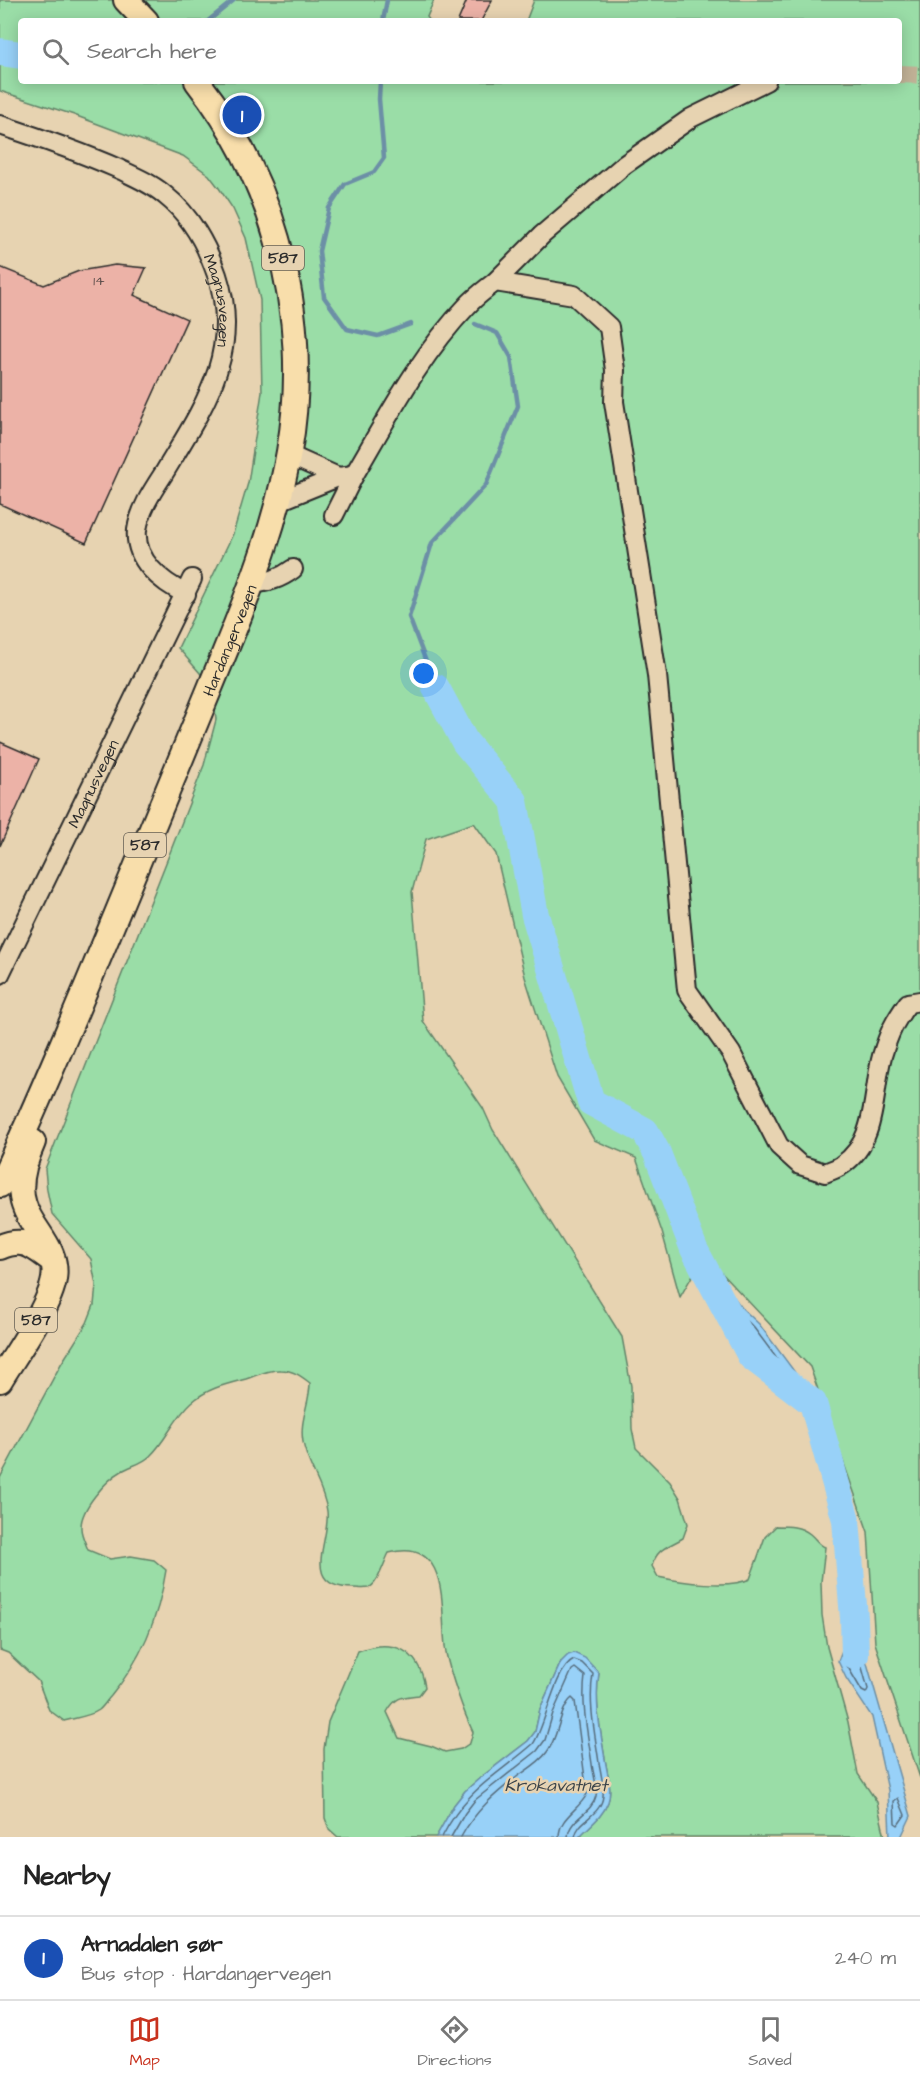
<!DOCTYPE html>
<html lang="en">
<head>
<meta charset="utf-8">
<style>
	body { margin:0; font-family:"Architects Daughter",sans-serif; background:#f2f2f2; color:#222 }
	.you { position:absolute; left:424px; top:674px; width:21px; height:21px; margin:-15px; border:4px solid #fff; border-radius:50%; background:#1a73e8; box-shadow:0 0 0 9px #1a73e833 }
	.badge { display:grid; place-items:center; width:39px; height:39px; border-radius:50%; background:#c8321e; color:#fff; font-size:20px; font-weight:700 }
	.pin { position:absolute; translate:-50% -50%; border:3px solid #fff; box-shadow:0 2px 6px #0006 }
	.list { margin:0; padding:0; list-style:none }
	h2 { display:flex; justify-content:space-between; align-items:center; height:78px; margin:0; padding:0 24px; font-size:26px }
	h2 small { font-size:20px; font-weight:400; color:#767676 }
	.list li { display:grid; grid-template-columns:39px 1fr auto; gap:18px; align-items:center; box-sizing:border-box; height:84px; padding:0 24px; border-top:2px solid #e0e0e0 }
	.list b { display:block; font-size:22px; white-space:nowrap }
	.list p { margin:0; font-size:20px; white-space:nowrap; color:#767676 }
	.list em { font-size:20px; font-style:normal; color:#767676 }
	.icon { flex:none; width:33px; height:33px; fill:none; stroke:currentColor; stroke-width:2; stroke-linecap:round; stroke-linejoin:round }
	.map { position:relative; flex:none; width:920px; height:1837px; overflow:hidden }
	.search { position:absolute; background:#fff; box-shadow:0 3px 15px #0003; left:18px; right:18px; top:18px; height:66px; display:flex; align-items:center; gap:15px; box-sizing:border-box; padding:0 21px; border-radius:6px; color:#767676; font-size:22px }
	.sheet { height:162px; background:#fff }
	nav { display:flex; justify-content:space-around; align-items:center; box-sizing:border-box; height:84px; border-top:2px solid #e0e0e0; background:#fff; font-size:16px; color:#767676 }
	nav a { display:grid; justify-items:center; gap:3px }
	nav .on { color:#c8321e }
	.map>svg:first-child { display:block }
</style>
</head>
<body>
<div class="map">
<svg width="920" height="1837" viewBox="0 0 920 1837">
	<rect width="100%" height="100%" fill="#e7d3b1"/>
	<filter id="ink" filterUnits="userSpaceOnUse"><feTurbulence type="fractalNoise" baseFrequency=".0167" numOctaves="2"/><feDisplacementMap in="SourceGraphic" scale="12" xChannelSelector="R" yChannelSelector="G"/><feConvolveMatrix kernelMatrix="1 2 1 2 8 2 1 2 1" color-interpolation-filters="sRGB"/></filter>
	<g filter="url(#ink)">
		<path fill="#9adda7" stroke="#628469" stroke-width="1.5" d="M0,0H434L427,17L430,21H21V81H899V21H526L534,0H920V1778L875,1643L868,1532L810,1367L702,1252L695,1249V1271L680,1297L662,1232L636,1158L594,1140L557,1077L525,977L496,854L474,823L426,839L412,892L423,1021L483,1108L493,1130L622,1337L631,1386L632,1429L636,1448L670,1482L680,1498L688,1524L683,1538C668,1547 657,1548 652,1566L658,1577C681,1582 729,1589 750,1579L765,1537L776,1526C789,1526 800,1526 810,1534C816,1539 819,1545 825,1547L821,1582L822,1615L827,1647L848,1722L858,1774L877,1802L885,1837H579C590,1825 602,1818 608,1802C612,1791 608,1776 606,1765C601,1734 594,1703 599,1673L561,1662L540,1709L535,1732L528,1741L480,1778L465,1791L454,1805L436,1837H338L329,1829L325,1818L324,1749L328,1722L358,1651C393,1638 419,1649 425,1687L419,1695C402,1697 396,1696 387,1712L399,1738L431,1746L445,1752L461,1749L470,1743L473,1732C463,1711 451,1676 446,1653C439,1616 454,1536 389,1553C384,1562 378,1585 368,1588C364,1589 358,1588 354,1588C298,1588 331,1540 327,1511C324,1486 307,1466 303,1442C299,1421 310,1403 310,1383C301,1376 293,1370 281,1370C269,1369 258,1375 246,1379C227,1384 208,1388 192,1402C174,1418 166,1441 150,1456C142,1464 132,1465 122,1471C106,1480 80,1509 81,1528C81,1535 86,1544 88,1550L110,1559L131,1556L154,1560L166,1570C159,1616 141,1660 111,1696C107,1700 104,1706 99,1710C91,1716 74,1718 64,1721L49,1710L38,1681L8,1653L0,1650V1478L61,1364L87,1323L94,1305L96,1285L91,1259L52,1214L47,1190L45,1169L171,850L204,765L216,720L214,695L200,673L178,648L233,534L248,483L262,392L260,300L246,238L233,209L219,188L209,175L183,156L74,115L0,91Z"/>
		<g fill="#98d1f8" stroke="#6c8fa6" stroke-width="1.5">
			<path d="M694,1249L701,1252L742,1308L759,1324L808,1390L813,1403L790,1390L773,1375L722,1320L704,1293Z"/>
			<path d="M854,1618L911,1816L901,1837H890L888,1790L872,1717L846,1678L838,1661Z"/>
			<path d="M574,1653L585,1658L599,1673C594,1703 601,1734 606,1765C608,1776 612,1791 608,1802C602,1818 590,1825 579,1837H436L454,1805L465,1791L480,1778L528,1741L535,1732L540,1709L561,1662L568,1655Z"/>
		</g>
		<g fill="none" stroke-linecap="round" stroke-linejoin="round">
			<g stroke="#576d7d" stroke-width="1.5">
				<path d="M710,1277L738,1311L754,1328L786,1371L785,1375L782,1376L777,1371C756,1347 713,1311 707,1280Z"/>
				<path d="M852,1644L856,1646L868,1689L866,1693L862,1691L845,1662Z"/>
				<path d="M898,1798L905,1815L898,1825L895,1823L894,1801Z"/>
				<path d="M442,1837C467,1788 494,1778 533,1744C546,1726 554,1669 574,1660L582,1663L593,1674C588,1704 595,1734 599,1763C601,1774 604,1785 603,1796C601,1816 577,1820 575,1837"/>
				<path d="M451,1837L465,1813L475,1800L537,1751L545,1740L553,1713L572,1670L575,1668L585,1676C581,1706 588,1735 592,1764C593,1774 598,1787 596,1796C592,1814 569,1818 568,1837"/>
				<path d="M461,1837C475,1811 495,1794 518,1776C528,1769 540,1762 547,1752C559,1737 559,1709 572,1698L575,1701L587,1794C579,1810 559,1817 559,1837"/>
			</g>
			<g stroke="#6c8fa6" stroke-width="4.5">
				<path d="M208,21L234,0"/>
				<path d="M383,21L387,0"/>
				<path d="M380,81L379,99L384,158L374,172L345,184L329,208L319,251L324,297L347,329L378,336L411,324"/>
				<path d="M436,688L409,617L432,543L486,485L518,406L511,357L497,333L475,324"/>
			</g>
			<g stroke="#98d1f8" stroke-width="28">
				<path d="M0,52L21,55"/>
				<path d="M436,688L465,742L514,801L535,915L591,1102L645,1131L657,1153L694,1249L751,1356L813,1403L846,1520L854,1618L855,1655"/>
			</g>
		</g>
		<g fill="#ecb2a7" stroke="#2b2b2b" stroke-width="1.5">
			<path d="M467,0H492L481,21H458Z"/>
			<path d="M115,265L146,268L134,295L187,319L86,543L0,504V267L44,285L79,271Z"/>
			<path d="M0,742L39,759L0,846Z"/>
		</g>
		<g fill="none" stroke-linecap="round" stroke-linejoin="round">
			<path stroke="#c1b196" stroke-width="18" stroke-dasharray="18 9" stroke-linecap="butt" d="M899,74L920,75"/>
			<defs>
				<g id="minor">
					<path id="s1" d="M0,125C40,138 80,152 119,169C135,177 153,184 166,196C190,215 207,246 217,275C243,353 202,409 164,473C153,490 140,509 137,530C134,560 161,582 186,594"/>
					<path d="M495,282L542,235L624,165L691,118L766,81"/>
					<path d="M289,455L338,477"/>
					<path d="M354,475C388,417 420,355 467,306C475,297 485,290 495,282L574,295L609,327L615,370L614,402L657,675L687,990L731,1053L779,1146L800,1165L825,1173C831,1170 837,1169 842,1165C878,1141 872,1092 882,1056C889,1033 894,1022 908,1003L920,1001"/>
					<path d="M279,501L338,477L354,475L334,515"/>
					<path d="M252,584C268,582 280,579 293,569"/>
					<path id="s2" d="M0,974L192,579"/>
				</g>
				<g id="major">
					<path d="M126,0L146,21"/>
					<path id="s3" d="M0,1185C58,1059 110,930 163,802C183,753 204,703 224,654C283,511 321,394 277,239C261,182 233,127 197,81"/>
					<path d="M0,1247C26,1236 34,1248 53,1261"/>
					<path d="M0,1380C15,1355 50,1306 54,1279C59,1248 32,1231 24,1205C17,1185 25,1160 33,1142"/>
				</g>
			</defs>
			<use href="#minor" stroke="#2b2b2b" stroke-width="22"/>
			<use href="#major" stroke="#2b2b2b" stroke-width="28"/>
			<use href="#minor" stroke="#e7d3b1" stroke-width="18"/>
			<use href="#major" stroke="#f8deab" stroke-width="24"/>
		</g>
	</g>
	<g text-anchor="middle" stroke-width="5" stroke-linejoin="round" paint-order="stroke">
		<g font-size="14" fill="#5b4d4a">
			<text x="99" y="285">14</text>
		</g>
		<g fill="#e7d3b1" stroke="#635d53" stroke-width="1.5">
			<rect x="262" y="246" width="42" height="24" rx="4.5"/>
			<rect x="124" y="833" width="42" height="24" rx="4.5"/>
			<rect x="15" y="1308" width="42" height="24" rx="4.5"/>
		</g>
		<g font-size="15" font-weight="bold" fill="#2b2b2b">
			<text x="283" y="263">587</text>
			<text x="145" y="850">587</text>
			<text x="36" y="1325">587</text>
		</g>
		<g font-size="16" fill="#2b2b2b" stroke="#e7d3b1">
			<text dy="6" stroke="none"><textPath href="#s1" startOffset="302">Magnusvegen</textPath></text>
			<text dy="6" stroke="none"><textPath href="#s3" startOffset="591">Hardangervegen</textPath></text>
			<text dy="6" stroke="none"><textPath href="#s2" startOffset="212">Magnusvegen</textPath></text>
		</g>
		<g font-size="18" font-style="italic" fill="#3b444a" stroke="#e7d3b1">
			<text x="556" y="1791">Krokavatnet</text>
		</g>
	</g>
</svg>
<div class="you"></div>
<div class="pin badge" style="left:242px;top:115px;background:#1a4fb4">1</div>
<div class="search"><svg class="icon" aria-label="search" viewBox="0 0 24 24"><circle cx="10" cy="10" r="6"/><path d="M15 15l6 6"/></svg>Search here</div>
</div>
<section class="sheet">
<h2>Nearby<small></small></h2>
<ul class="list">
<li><span class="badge" style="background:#1a4fb4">1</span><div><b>Arnadalen sør</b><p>Bus stop · Hardangervegen</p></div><em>240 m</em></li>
</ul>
</section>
<nav>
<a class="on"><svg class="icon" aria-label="map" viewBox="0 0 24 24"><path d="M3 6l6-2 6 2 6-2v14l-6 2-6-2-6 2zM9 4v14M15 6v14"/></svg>Map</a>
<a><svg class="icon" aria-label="directions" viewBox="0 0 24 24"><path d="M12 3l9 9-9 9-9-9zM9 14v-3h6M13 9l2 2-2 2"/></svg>Directions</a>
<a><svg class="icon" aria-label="saved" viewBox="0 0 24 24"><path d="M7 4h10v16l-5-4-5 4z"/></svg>Saved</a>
</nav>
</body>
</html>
